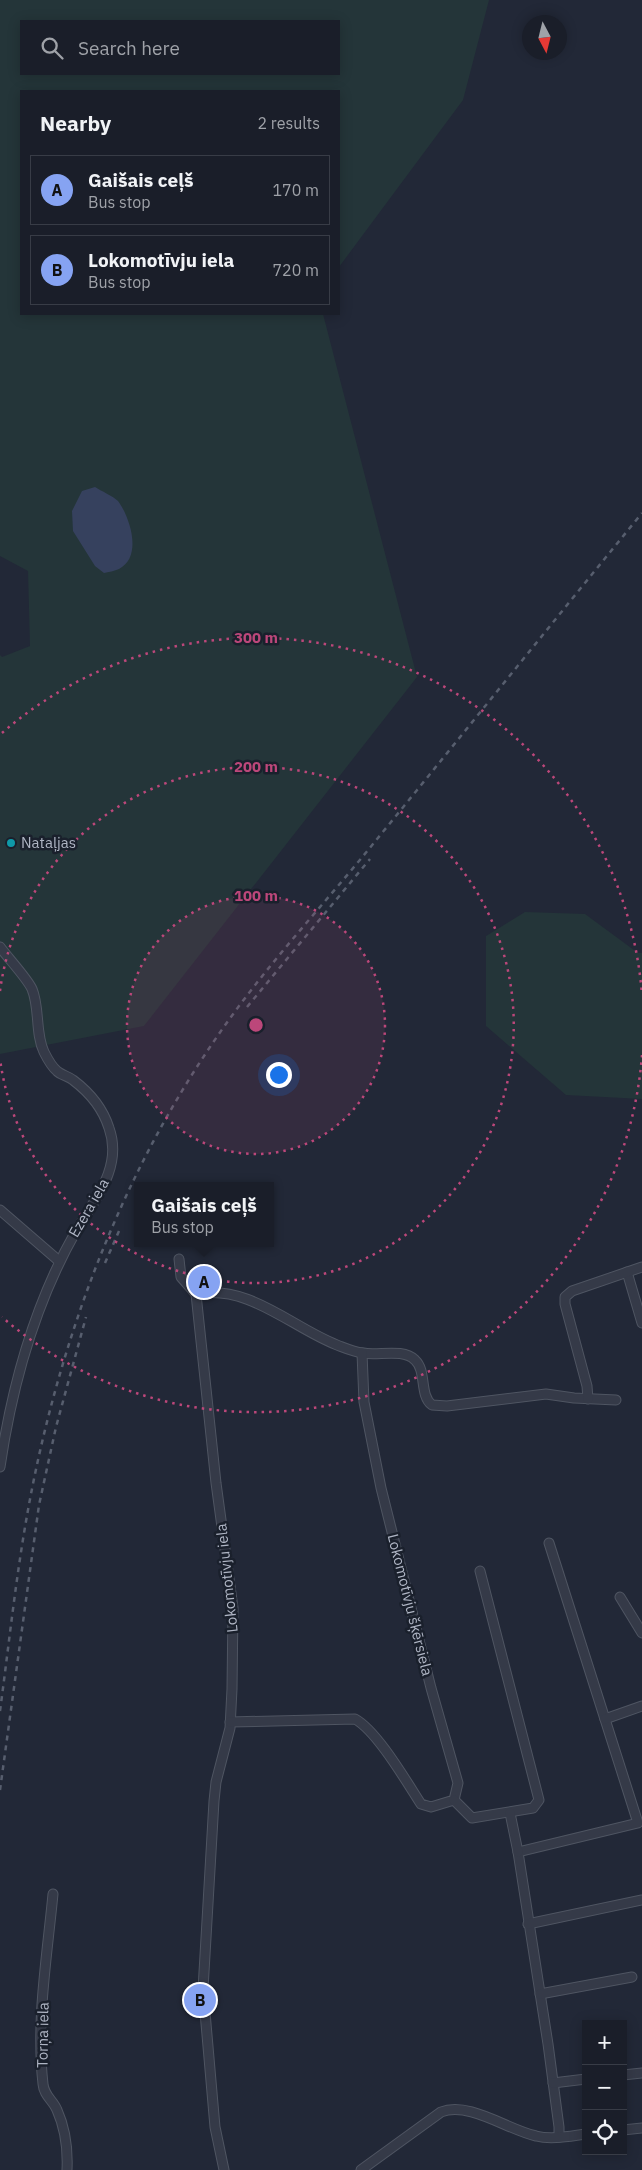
<!DOCTYPE html>
<html lang="en">
<head>
<meta charset="utf-8">
<style>
	body { margin:0; font-family:"IBM Plex Sans",sans-serif; background:#232731; color:#f1f3f6 }
	.controls { position:absolute; right:15px; bottom:15px; display:grid; overflow:hidden; border-radius:0px; box-shadow:0 2px 12px #0003 }
	.controls button { width:45px; height:45px; display:grid; place-items:center; padding:0; border:0; border-bottom:1px solid #383c46; background:#1a1e29; color:#f1f3f6; font:25px sans-serif }
	.compass { position:absolute; left:522px; top:15px; width:45px; height:45px; border-radius:50%; background:#1a1e29; box-shadow:0 2px 12px #0003; rotate:173deg }
	.you { position:absolute; left:278px; top:1074px; width:18px; height:18px; margin:-12px; border:4px solid #fff; border-radius:50%; background:#1a73e8; box-shadow:0 0 0 8px #1a73e833 }
	.badge { display:grid; place-items:center; width:32px; height:32px; border-radius:50%; background:#86a3f2; color:#111; font-size:16px; font-weight:700 }
	.pin { position:absolute; translate:-50% -50%; border:2px solid #fff; box-shadow:0 1px 5px #0006 }
	.popup { position:absolute; left:134px; top:1182px; width:140px; height:65px; box-sizing:border-box; display:grid; place-content:center; border-radius:0px; background:#1a1e29; filter:drop-shadow(0 1px 4px #0005); font-size:16px; white-space:nowrap; color:#9fa2a8 }
	.popup b { font-size:19px; color:#f1f3f6 }
	.popup::after { content:''; position:absolute; left:50%; top:100%; margin-left:-10px; border:10px solid transparent; border-top-color:#1a1e29 }
	.list { margin:0; padding:0; list-style:none }
	h2 { display:flex; justify-content:space-between; align-items:center; height:65px; margin:0; padding:0 20px; font-size:21px }
	h2 small { font-size:16px; font-weight:400; color:#9fa2a8 }
	.list li { display:grid; grid-template-columns:32px 1fr auto; gap:15px; align-items:center; box-sizing:border-box; height:70px; margin:0 10px 10px; padding:0 10px; border:1px solid #383c46; border-radius:0px }
	.list b { display:block; font-size:19px; white-space:nowrap }
	.list p { margin:0; font-size:16px; white-space:nowrap; color:#9fa2a8 }
	.list em { font-size:16px; font-style:normal; color:#9fa2a8 }
	.icon { flex:none; width:28px; height:28px; fill:none; stroke:currentColor; stroke-width:2; stroke-linecap:round; stroke-linejoin:round }
	.map { position:relative; flex:none; width:642px; height:2170px; overflow:hidden }
	.search { position:absolute; background:#1a1e29; box-shadow:0 2px 12px #0003; left:20px; top:20px; width:320px; height:55px; display:flex; align-items:center; gap:12px; box-sizing:border-box; padding:0 18px; border-radius:0px; color:#9fa2a8; font-size:19px }
	.panel { position:absolute; background:#1a1e29; box-shadow:0 2px 12px #0003; left:20px; top:90px; width:320px; height:225px; border-radius:0px }
	.map>svg:first-child { display:block }
</style>
</head>
<body>
<div class="map">
<svg width="642" height="2170" viewBox="0 0 642 2170">
	<rect width="100%" height="100%" fill="#222837"/>
	<g fill="#243539" fill-rule="evenodd">
		<path d="M0,0H489L463,100L339,267V91H21V314H323L417,677L144,1026L0,1054V655L2,657L30,646L28,571L0,556ZM21,21H339V74H21Z"/>
		<path d="M525,912L585,914L638,953H642V1099L566,1095L486,1026V936Z"/>
	</g>
	<path fill="#36415e" d="M95,487C101,491 113,496 118,501C130,517 143,557 119,569C115,571 108,572 104,573L95,566L73,531L72,511L82,491Z"/>
	<g fill="none" stroke-linecap="round" stroke-linejoin="round">
		<defs>
			<g id="minor">
				<path d="M0,947C8,958 27,978 32,989C40,1008 35,1033 44,1052C47,1058 52,1067 57,1071C61,1075 68,1076 73,1080C89,1092 103,1109 109,1128C123,1167 95,1199 76,1231C35,1303 12,1385 0,1467"/>
				<path d="M0,1210L59,1261"/>
				<path d="M179,1259L181,1277L196,1294L216,1483L233,1608L232,1689L230,1728L216,1782L214,1801L203,1989L215,2127L224,2170"/>
				<path d="M627,1272L642,1323"/>
				<path d="M196,1294C249,1284 291,1327 337,1345C345,1348 354,1352 363,1353C378,1356 403,1348 415,1360C427,1371 419,1395 432,1405L447,1406L546,1394L574,1398L616,1400"/>
				<path d="M588,1399L587,1386L565,1304V1297L572,1291L642,1267"/>
				<path d="M549,1543L638,1823L518,1852L548,2044L559,2127V2137"/>
				<path d="M620,1597L642,1633"/>
				<path d="M605,1719L642,1706"/>
				<path d="M230,1722L355,1719C377,1731 406,1781 421,1804L431,1807L454,1800L458,1783L431,1688L381,1488L364,1402L362,1353"/>
				<path d="M454,1800L472,1818L533,1808L539,1800L480,1571"/>
				<path d="M510,1813L518,1852"/>
				<path d="M53,1894C47,1957 36,2021 43,2084C44,2096 53,2100 57,2110C66,2130 68,2149 67,2170"/>
				<path d="M528,1924L642,1900"/>
				<path d="M540,1994L632,1977"/>
				<path d="M623,2075L642,2073"/>
				<path d="M553,2083L586,2079"/>
				<path d="M623,2130L642,2128"/>
				<path d="M361,2170L441,2112C469,2101 508,2130 536,2136C552,2140 570,2136 586,2134"/>
			</g>
		</defs>
		<use href="#minor" stroke="#4f5562" stroke-width="11"/>
		<use href="#minor" stroke="#353a48" stroke-width="9"/>
		<g stroke="#575e6e" stroke-width="2.5" stroke-dasharray="5 5" stroke-linecap="butt">
			<path d="M247,1007L370,859"/>
			<path d="M105,1263L119,1231"/>
			<path d="M0,1711C9,1644 16,1576 28,1510C44,1421 71,1326 106,1242C143,1152 192,1066 252,989C291,939 334,892 373,844C463,734 552,623 642,513"/>
			<path d="M0,1790L39,1505L56,1427L86,1317"/>
		</g>
	</g>
	<circle cx="256" cy="1025" r="129" fill="#bc477a" fill-opacity=".12"/>
	<g fill="none" stroke="#bc477a" stroke-width="2.5" stroke-dasharray="2.5 5">
		<circle cx="256" cy="1025" r="129"/>
		<path d="M0 991A258 258 0 1 1 0 1059"/>
		<path d="M642 1055A387 387 0 0 1 2 1317M2 733A387 387 0 0 1 642 995"/>
	</g>
	<circle fill="#0f9aa8" stroke="#1a202c" stroke-width="2" cx="11" cy="843" r="5"/>
	<g text-anchor="middle" stroke-width="5" stroke-linejoin="round" paint-order="stroke">
		<g font-size="15" fill="#afb5c4" stroke="#1a202c" text-anchor="start">
			<text x="21" y="848">Nataļjas</text>
		</g>
		<g font-size="15" fill="#afb5c4" stroke="#1a202c">
			<text transform="translate(89 1208) rotate(-60)" y="5">Ezera iela</text>
			<text transform="translate(227 1578) rotate(-96)" y="5">Lokomotīvju iela</text>
			<text transform="translate(410 1605) rotate(76)" y="5">Lokomotīvju šķērsiela</text>
			<text transform="translate(43 2035) rotate(-89)" y="5">Torņa iela</text>
		</g>
	</g>
	<circle cx="256" cy="1025" r="8" fill="#bc477a" stroke="#1a202c" stroke-width="2.5"/>
	<g font-size="15" text-anchor="middle" font-weight="bold" fill="#bc477a" stroke="#1a202c" stroke-width="5" stroke-linejoin="round" paint-order="stroke">
		<text x="256" y="643">300 m</text>
		<text x="256" y="772">200 m</text>
		<text x="256" y="901">100 m</text>
	</g>
</svg>
<div class="controls">
<button>+</button>
<button>−</button>
<button><svg class="icon" aria-label="locate" viewBox="0 0 24 24"><circle cx="12" cy="12" r="6"/><path d="M12 2v4M12 18v4M2 12h4M18 12h4"/></svg></button>
</div>
<svg class="compass" viewBox="-18 -18 36 36"><path d="M0-13l5 13h-10z" fill="#e53935"/><path d="M0 13l5-13h-10z" fill="#9fa2a8"/></svg>
<div class="you"></div>
<div class="pin badge" style="left:204px;top:1282px">A</div>
<div class="popup"><b>Gaišais ceļš</b>Bus stop</div>
<div class="pin badge" style="left:200px;top:2000px">B</div>
<div class="search"><svg class="icon" aria-label="search" viewBox="0 0 24 24"><circle cx="10" cy="10" r="6"/><path d="M15 15l6 6"/></svg>Search here</div>
<section class="panel">
<h2>Nearby<small>2 results</small></h2>
<ul class="list">
<li><span class="badge">A</span><div><b>Gaišais ceļš</b><p>Bus stop</p></div><em>170 m</em></li>
<li><span class="badge">B</span><div><b>Lokomotīvju iela</b><p>Bus stop</p></div><em>720 m</em></li>
</ul>
</section>
</div>
</body>
</html>
